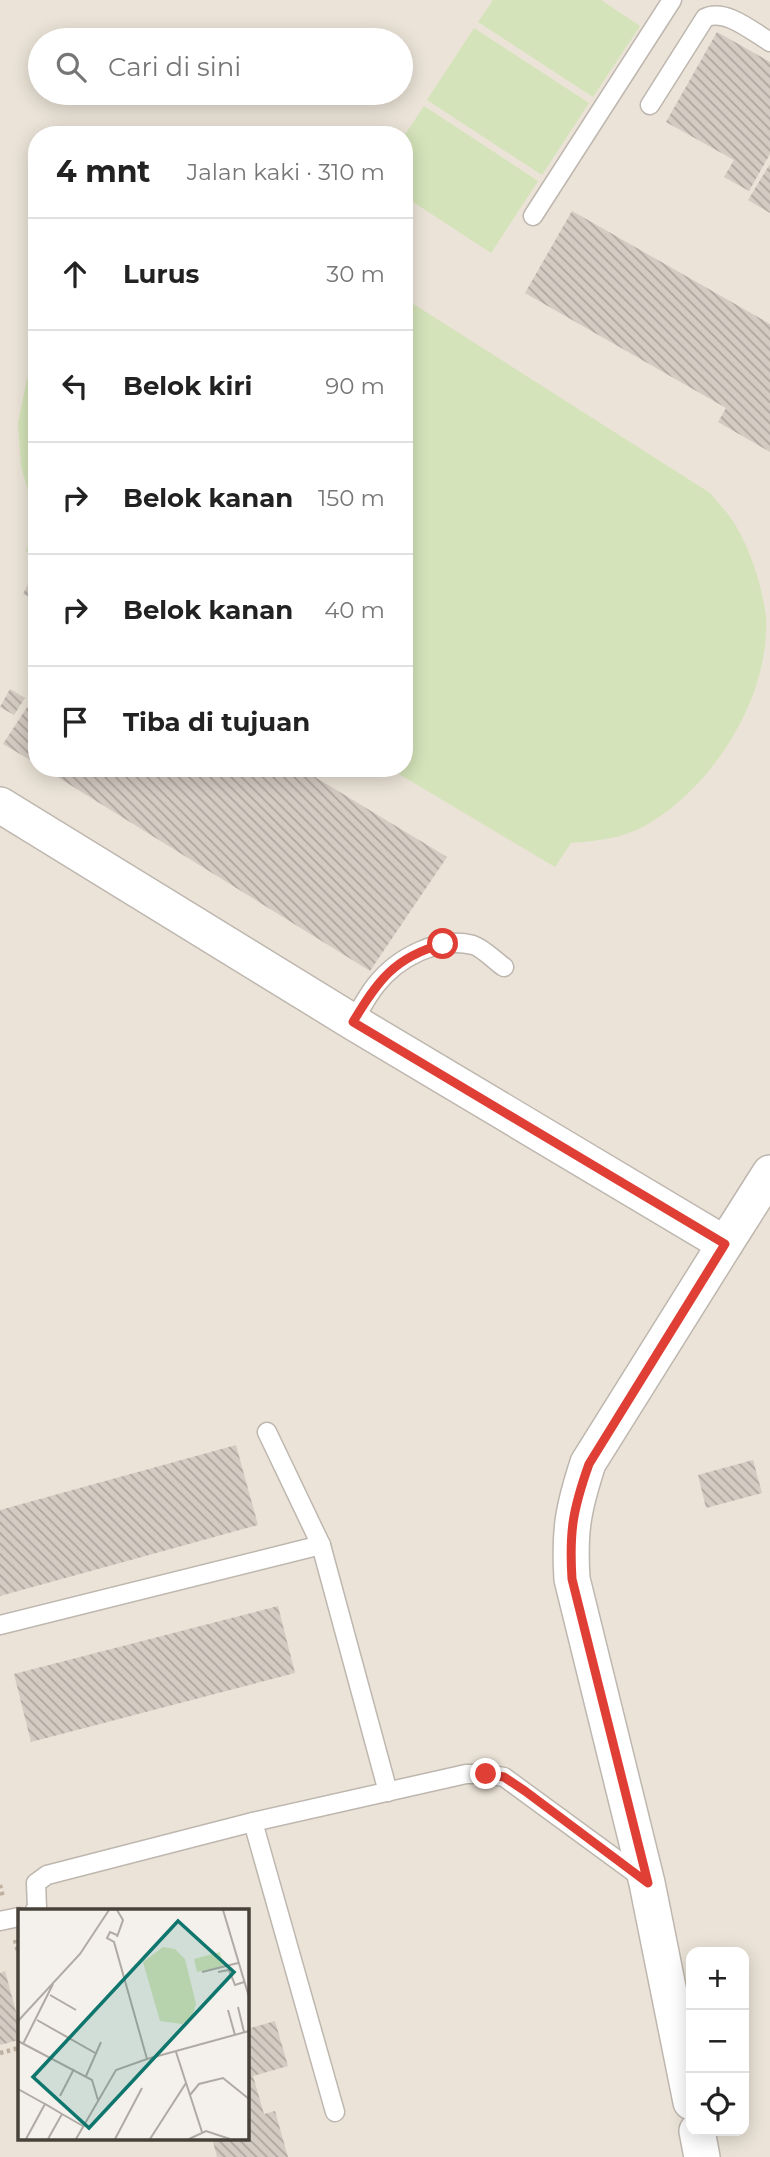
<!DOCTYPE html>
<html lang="id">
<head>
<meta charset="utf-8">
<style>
	body { margin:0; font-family:Montserrat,sans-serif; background:#f6f6f6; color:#222 }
	.controls { position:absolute; right:21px; bottom:21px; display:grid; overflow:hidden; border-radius:14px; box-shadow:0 4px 18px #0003 }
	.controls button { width:63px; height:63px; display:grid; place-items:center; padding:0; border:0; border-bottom:2px solid #e0e0e0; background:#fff; color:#222; font:35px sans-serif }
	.stop { position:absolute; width:21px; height:21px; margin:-16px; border:5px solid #e03f36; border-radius:50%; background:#fff }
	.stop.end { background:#e03f36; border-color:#fff; box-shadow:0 2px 7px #0008 }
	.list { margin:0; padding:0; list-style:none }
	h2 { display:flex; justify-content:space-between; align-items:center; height:91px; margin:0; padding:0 28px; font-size:30px }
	h2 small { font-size:23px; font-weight:400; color:#767676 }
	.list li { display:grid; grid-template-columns:46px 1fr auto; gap:21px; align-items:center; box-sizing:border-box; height:112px; padding:0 28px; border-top:2px solid #e0e0e0 }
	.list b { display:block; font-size:26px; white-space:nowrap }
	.list em { font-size:23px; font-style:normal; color:#767676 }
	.icon { flex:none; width:38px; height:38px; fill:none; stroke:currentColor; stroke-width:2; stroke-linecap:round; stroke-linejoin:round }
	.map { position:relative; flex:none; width:770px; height:2157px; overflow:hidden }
	.search { position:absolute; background:#fff; box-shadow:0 4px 18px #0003; left:28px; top:28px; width:385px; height:77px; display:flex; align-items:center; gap:18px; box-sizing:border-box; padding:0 24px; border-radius:38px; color:#767676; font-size:26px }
	.panel { position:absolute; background:#fff; box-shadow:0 4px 18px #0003; left:28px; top:126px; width:385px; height:651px; border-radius:28px }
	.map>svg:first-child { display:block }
</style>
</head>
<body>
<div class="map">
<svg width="770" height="2157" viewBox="0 0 770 2157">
	<defs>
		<pattern id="building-back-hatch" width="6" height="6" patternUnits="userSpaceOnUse" patternTransform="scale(1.75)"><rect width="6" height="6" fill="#d4cbc2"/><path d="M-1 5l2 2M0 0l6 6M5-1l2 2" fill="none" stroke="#aea69f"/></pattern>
	</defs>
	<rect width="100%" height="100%" fill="#f4f0eb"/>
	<path fill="#ebe3d7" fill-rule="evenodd" d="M0,0H770V2157H0ZM40,40H401V93H40ZM37,135H404V768H37ZM19,1910H247V2138H19ZM691,1952H744V2131H691Z"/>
	<g fill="#d4e3b9">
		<path d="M493,0H601L640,26L593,97L478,22Z"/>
		<path d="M474,28L589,103L542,175L427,100Z"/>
		<path d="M424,106L538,181L491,253L404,196V136Z"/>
		<path d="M404,298L710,493C719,504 729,514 736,526C752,554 762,586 766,617C770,697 714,785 648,824C625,838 597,841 571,843L555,867L389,768H404Z"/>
		<path d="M37,357V557L26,551L36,519L21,466L18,423L27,379Z"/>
	</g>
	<g fill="url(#building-back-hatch)">
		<path d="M717,32L770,62V154L749,191L724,177L734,160L666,122Z"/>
		<path d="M770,164V213L748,200Z"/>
		<path d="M572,211L770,324V452L718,422L726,408L525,293Z"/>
		<path d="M32,577L37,580V601L23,594Z"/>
		<path d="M10,689L25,698L14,715L0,707Z"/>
		<path d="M37,692V764L3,744Z"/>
		<path d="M43,768H300L447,857L370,971Z"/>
		<path d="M236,1445L258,1525L0,1596V1510Z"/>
		<path d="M753,1460L762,1493L706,1508L698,1475Z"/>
		<path d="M278,1606L295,1673L31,1742L14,1674Z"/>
		<path d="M5,1971L19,2023V2040L0,2045V1973Z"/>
		<path d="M275,2021L288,2066L253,2076L264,2114L275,2111L288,2157H217L212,2138H247V2029Z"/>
	</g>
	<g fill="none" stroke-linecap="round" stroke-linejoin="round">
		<defs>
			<g id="lane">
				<path d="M650,105L705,18C725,8 752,31 770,42"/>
				<path d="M533,216L672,0"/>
				<path d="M353,1022C360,1010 367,996 376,985C397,958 438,936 473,945C483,948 495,961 504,967"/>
				<path d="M267,1432L321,1545L388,1792"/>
				<path d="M0,1625L321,1545"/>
				<path d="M253,1822L335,2112"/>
				<path d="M35,1910L37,1908L36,1883L47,1875L253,1822L466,1774H486L504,1777L642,1878"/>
				<path d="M0,1921L19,1917"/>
			</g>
			<g id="street">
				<path d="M0,805L353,1022L725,1244L770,1173"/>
				<path d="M691,2102L647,1883L572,1579C569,1531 573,1509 588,1463L725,1244"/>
				<path d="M697,2131L702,2157"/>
			</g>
		</defs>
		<use href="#lane" stroke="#beb7af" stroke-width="21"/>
		<use href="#street" stroke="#beb7af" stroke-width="38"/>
		<g stroke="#beb1a2" stroke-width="4.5" stroke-dasharray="3.5 3.5" stroke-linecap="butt">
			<path d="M0,1885L3,1898"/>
			<path d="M15,1940L19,1956"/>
			<path d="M0,2053L19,2048"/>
		</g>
		<use href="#lane" stroke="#fff" stroke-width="18"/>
		<use href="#street" stroke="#fff" stroke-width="35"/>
	</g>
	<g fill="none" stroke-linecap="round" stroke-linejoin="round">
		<path stroke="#e03f36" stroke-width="9" d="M443,944C394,957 377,982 353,1022L725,1244L589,1464C573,1509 569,1531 572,1579L648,1883L525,1791L504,1777L486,1774"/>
	</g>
	<g transform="translate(18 1909)">
		<rect width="231" height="231" fill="#f4f0eb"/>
		<path d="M145,38L157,40L167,50L178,95L174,108L164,115L142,112L125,53ZM202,43L205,57L179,63L176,50Z" fill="#d4e3b9"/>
		<path fill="none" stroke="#afaaa4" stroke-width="2" d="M99,1L105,11L99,28M205,1L231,88M99,26L92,23L89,29L96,33L129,150L231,122M184,63L220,54M200,63L211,61L217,76L226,73M32,86L58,101M220,98L226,123M210,101L217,126M19,111L79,145M0,112L62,45L91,1M0,132L74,171L80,191M5,135L35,75M158,143L184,223M68,167L83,133M0,180L27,195M172,186L181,175L205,169L231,190M42,187L56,160M8,230L27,195L44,205M30,230L44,205L65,217M58,230L98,161L129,150M97,230L124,179M132,230L168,174M171,230L188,222L212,230"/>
		<path fill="#0f766e" fill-opacity="0.15" stroke="#0f766e" stroke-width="3.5" d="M160,12L216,63L71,219L15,168Z"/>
		<rect width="231" height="231" fill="none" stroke="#47413a" stroke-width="3.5"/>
	</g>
</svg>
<div class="controls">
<button>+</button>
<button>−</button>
<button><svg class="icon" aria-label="locate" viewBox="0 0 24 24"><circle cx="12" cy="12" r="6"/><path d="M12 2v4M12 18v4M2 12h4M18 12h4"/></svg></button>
</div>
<div class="stop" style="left:443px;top:944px"></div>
<div class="stop end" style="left:486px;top:1774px"></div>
<div class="search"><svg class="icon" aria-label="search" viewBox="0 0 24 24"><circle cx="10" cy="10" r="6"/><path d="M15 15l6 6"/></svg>Cari di sini</div>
<section class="panel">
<h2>4 mnt<small>Jalan kaki · 310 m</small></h2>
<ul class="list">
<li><svg class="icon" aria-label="ahead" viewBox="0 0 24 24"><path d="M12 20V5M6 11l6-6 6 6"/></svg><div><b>Lurus</b></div><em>30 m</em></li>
<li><svg class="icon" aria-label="left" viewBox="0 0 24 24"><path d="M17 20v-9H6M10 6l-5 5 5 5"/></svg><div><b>Belok kiri</b></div><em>90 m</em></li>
<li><svg class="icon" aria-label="right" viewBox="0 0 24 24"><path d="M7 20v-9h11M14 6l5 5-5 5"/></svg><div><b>Belok kanan</b></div><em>150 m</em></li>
<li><svg class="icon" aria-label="right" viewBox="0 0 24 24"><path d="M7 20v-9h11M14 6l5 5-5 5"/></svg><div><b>Belok kanan</b></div><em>40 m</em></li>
<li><svg class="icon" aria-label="arrive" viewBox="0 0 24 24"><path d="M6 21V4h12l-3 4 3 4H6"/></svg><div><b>Tiba di tujuan</b></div></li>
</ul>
</section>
</div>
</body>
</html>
